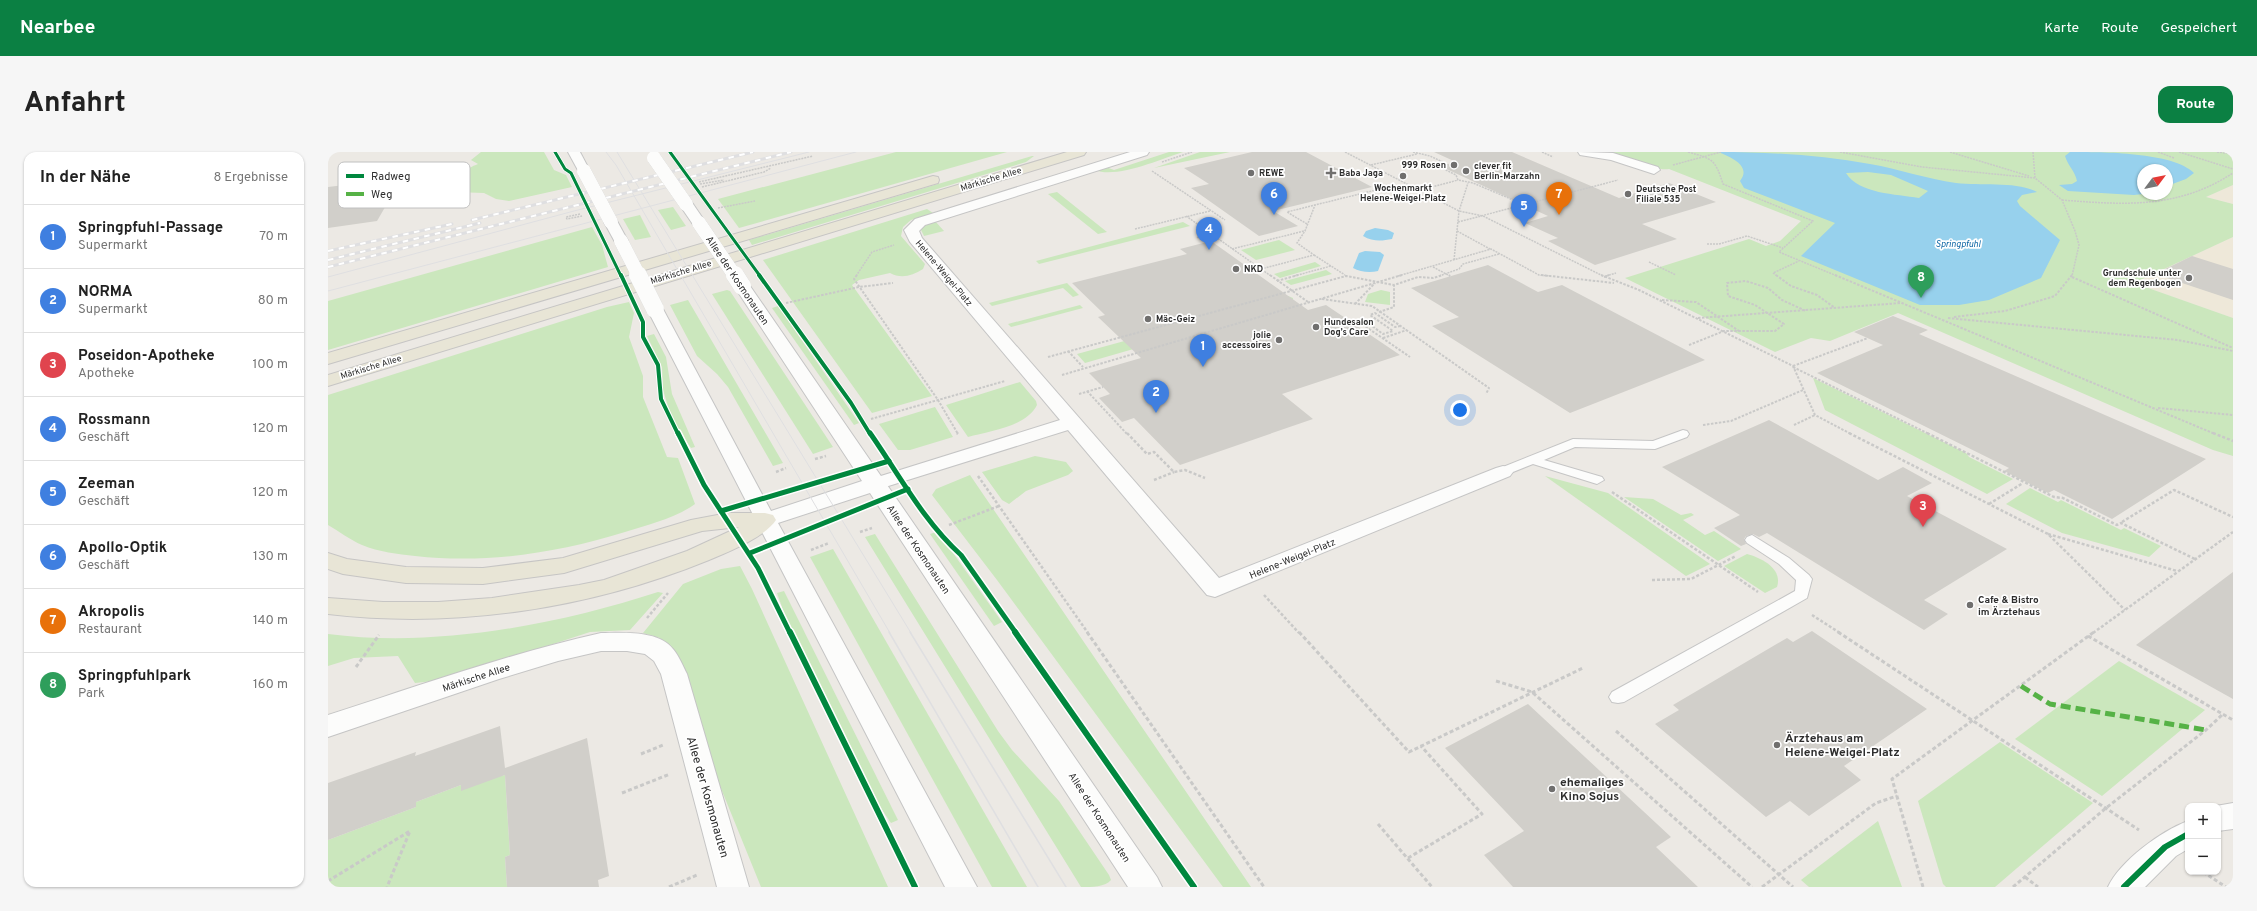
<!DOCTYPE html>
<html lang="de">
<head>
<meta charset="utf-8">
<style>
	body { margin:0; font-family:Overpass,sans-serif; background:#f6f6f6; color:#222 }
	.controls { position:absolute; right:12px; bottom:12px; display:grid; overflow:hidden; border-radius:8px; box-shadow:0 1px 3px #0004 }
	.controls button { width:36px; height:36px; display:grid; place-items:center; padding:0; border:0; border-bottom:1px solid #e0e0e0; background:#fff; color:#222; font:20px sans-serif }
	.compass { position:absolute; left:1809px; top:12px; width:36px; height:36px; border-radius:50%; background:#fff; box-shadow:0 1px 3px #0004; rotate:58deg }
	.you { position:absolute; left:1132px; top:258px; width:14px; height:14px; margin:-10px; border:3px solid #fff; border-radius:50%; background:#1a73e8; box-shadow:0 0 0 6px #1a73e833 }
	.badge { display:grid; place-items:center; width:26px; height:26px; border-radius:50%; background:#0b8043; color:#fff; font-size:13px; font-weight:700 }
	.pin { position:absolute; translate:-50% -33px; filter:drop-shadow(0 1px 2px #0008) }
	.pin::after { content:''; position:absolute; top:21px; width:14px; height:12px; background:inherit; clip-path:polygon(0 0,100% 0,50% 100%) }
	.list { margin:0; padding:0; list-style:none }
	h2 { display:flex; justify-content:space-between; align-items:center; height:52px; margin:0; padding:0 16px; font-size:17px }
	h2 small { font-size:13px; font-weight:400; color:#767676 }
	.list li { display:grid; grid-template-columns:26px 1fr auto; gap:12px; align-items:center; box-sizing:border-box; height:64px; padding:0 16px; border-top:1px solid #e0e0e0 }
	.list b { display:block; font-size:15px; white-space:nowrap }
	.list p { margin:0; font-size:13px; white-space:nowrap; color:#767676 }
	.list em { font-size:13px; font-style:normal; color:#767676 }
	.map { position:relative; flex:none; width:1905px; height:735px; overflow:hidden; border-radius:12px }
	header { display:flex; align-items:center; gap:24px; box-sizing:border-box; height:56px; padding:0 20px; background:#0b8043; color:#fff }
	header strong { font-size:19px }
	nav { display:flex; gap:22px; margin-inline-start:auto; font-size:14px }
	.intro { display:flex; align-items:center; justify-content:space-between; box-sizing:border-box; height:96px; padding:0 24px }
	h1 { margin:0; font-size:28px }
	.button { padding:10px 18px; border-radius:12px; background:#0b8043; color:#fff; font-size:14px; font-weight:700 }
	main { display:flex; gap:24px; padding:0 24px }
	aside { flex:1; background:#fff; border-radius:12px; box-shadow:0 1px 3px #0004 }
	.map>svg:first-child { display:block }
</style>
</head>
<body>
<header>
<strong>Nearbee</strong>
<nav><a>Karte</a><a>Route</a><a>Gespeichert</a></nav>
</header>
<div class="intro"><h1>Anfahrt</h1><a class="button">Route</a></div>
<main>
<aside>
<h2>In der Nähe<small>8 Ergebnisse</small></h2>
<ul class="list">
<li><span class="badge" style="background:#3f7fe0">1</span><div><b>Springpfuhl-Passage</b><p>Supermarkt</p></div><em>70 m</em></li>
<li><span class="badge" style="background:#3f7fe0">2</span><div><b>NORMA</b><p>Supermarkt</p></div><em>80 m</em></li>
<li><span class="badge" style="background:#e0444e">3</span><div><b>Poseidon-Apotheke</b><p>Apotheke</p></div><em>100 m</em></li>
<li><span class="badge" style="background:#3f7fe0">4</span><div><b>Rossmann</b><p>Geschäft</p></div><em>120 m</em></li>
<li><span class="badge" style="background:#3f7fe0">5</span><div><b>Zeeman</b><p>Geschäft</p></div><em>120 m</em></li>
<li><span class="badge" style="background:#3f7fe0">6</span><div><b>Apollo-Optik</b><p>Geschäft</p></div><em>130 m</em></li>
<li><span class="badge" style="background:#e8710a">7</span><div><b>Akropolis</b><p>Restaurant</p></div><em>140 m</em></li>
<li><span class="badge" style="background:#2e9e5b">8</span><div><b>Springpfuhlpark</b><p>Park</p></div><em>160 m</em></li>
</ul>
</aside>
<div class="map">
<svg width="1905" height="735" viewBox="0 0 1905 735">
	<rect width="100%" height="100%" fill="#ece9e4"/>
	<g fill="#eee8d9">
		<path d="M1905,33V52L1878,45Z"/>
		<path d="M1905,85V166L1806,131L1864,104Z"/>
	</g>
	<g fill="#cbe7bd" fill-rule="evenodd">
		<path d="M153,0H216L226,18L238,23L244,35L181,49L168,47L156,41L127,40C125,25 137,17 150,12L143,8Z"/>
		<path d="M568,0H679L411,76L390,47Z"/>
		<path d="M841,0H855C833,7 788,27 767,18L778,15L786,18Z"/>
		<path d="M872,0H902L826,16Z"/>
		<path d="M1273,0H1905V33L1878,45L1905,52V85L1806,131L1905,166V304L1885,298L1570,161L1502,189L1483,186L1447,200L1297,126L1421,87L1438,94L1452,89L1473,69L1341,17C1330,20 1289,3 1273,0ZM1815,18H1839V42H1815Z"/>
		<path d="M704,4H706L698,10L424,93L421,88Z"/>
		<path d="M729,40L779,80L770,82L720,42Z"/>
		<path d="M345,55L358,74L343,78L330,58Z"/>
		<path d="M599,57L605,61L583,68L575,75L573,84L597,112L595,117C584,124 573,127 562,121L531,128L524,133L604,244L544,261L435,108Z"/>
		<path d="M312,63L323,85L307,88L295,67Z"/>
		<path d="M607,69L616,79L596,84L592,76Z"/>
		<path d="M855,70L862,74L711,112L708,109Z"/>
		<path d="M264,75L274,93L280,115L0,198V149Z"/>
		<path d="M951,88L967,98L928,108L913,98Z"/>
		<path d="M987,110L993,114L952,126L946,122Z"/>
		<path d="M998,118L1004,122L963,133L957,129Z"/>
		<path d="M739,131L751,143L745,145L735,136L664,154L661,151Z"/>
		<path d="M399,138L402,139L505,295L485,302L384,142Z"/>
		<path d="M1053,138L1062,140V153L1037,150L1040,142Z"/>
		<path d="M960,144L965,146V150L961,152L757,211L749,202Z"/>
		<path d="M360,148L455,311L445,314L400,235L389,222L369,204L342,153Z"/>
		<path d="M301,150L306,161L301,185L315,224V245L339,305L350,306L367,352C346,367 321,372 297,380C229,401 159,412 87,404C70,402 51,400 34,393C22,388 11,379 0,373V243L279,155Z"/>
		<path d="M752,153L755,156L683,175L680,172Z"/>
		<path d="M450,154L531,271L526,273L444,156Z"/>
		<path d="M326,182L338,205L344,242L367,295L363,296L349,276L340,254L335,238L334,215L319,184Z"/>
		<path d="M1485,226L1638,301L1641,305L1685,327L1659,342L1497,258Z"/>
		<path d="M692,230L708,249L709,253C698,275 661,279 640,285L618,253Z"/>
		<path d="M607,255L625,285L582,298H570L551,272Z"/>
		<path d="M707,304L738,310L745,319L740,323L698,339L681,352L674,348L654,320Z"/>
		<path d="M642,323L923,735H895L669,428L604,343L608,337Z"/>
		<path d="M1217,324L1280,341L1382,412L1358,424Z"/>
		<path d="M1702,336L1730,350L1733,348L1793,378L1796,376L1833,394L1821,405L1734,381L1678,352Z"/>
		<path d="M1296,345L1325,347L1353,363L1363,361L1366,363L1355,368L1377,383L1386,379L1413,397L1390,409Z"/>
		<path d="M608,380L625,401L674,470L666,474L602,382Z"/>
		<path d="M547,382L670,579L684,598L731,649L781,723L783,728C778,735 763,735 753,735L537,385Z"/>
		<path d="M505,397L699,735H664L482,405Z"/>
		<path d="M1419,402C1434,406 1455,417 1449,435L1437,441L1396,414Z"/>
		<path d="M412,414L424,437L560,735H433L332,486L315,481L355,432L393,417Z"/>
		<path d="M456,439L570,668L563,671L542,640L460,472L449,441Z"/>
		<path d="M330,440L335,441L302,478L262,480L115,528L87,531L70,504L26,506L0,514V482C107,496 229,473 330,440Z"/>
		<path d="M1791,509L1877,558L1774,644L1687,587Z"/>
		<path d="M1672,590L1765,651L1667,735H1618L1615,732L1590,649Z"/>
		<path d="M177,623L182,703L177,705L179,735H0V688L88,655V650L133,633Z"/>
		<path d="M1550,669L1574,735H1481L1473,728Z"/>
	</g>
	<g fill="#97d1ed" fill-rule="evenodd">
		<path d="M1390,0C1441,0 1492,3 1542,12C1571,17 1599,27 1628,31C1654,34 1688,29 1709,40L1694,43L1689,49L1692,54L1732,88L1713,126L1661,148L1631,153H1592L1473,104L1507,71L1416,36L1412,29C1424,14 1403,5 1390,0ZM1540,20L1563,23L1600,39L1591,46C1568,42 1531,42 1518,21Z"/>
		<path d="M1742,0C1774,0 1845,0 1866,21L1858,27L1839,34V18H1815V42L1806,43L1740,39L1731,33L1744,32L1749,29C1747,19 1740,14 1737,4Z"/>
		<path d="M1047,76L1060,78L1066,81L1064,87C1054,89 1045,90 1035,84L1038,79Z"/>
		<path d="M1037,99L1052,100L1056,103L1050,119C1042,121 1032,120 1025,116L1031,101Z"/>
	</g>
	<g fill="#d1cfca">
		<path d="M924,0H978L1044,35L945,59L970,74L931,84L863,36L881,32L856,16Z"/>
		<path d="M1106,0H1184L1291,46L1341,31L1388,50L1314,72L1349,87L1267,113L1220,89L1230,86L1197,71L1220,64L1112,14L1128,10Z"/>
		<path d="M74,26L49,69L0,76V35Z"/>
		<path d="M883,89L980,158L998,153L1072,203L954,242L985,267L852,313L806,266L794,270L771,246L782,242L761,221L813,206L770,165L777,163L744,131L859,102L852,97Z"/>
		<path d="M1864,104L1905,117V148L1827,122Z"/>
		<path d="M1160,113L1210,140L1234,133L1377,208L1242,261L1104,174L1131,165L1083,136Z"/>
		<path d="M1565,164L1600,178L1591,182L1878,307L1784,367L1726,338L1720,341L1676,319L1681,316L1489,221L1555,193L1526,180Z"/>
		<path d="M1441,268L1550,328L1575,315L1604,331L1579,344L1679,397L1596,448L1620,462L1596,478L1439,381L1431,385L1425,382L1418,384L1416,387L1418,392L1413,394L1386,376L1412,363L1334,315Z"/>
		<path d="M1905,420V547L1808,493Z"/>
		<path d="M1484,479L1599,557L1516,614L1533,628L1481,664L1462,649L1438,665L1327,572L1351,558L1345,553L1459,486L1465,490Z"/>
		<path d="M1200,552L1343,685L1328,695L1370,735H1185L1156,703L1196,679L1117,596Z"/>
		<path d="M172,574L177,616L259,586L281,724L270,728L271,735H179L177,705L182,703L177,623L133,639V633L88,650V655L0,688V631L88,600L87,604Z"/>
	</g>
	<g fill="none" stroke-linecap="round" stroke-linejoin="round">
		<defs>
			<g id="service">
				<path d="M1355,278L1359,279L1361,282L1359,285L1327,297L1247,295L1216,308L1274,325L1276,328L1269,332L1205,312L1175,324L1168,320L1170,317L1245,287L1325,289Z"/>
				<path d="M1424,383L1461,406L1481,423L1484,427L1479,446L1296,550L1290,551L1284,550L1281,545L1284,540L1467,439L1468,428L1451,412L1419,391L1417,388L1419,385Z"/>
			</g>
			<g id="minor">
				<path d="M802,0H821L819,3L597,73L591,79L594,86L891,426L1168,316L1175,314L1182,316L1185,320L1182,324L887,445L879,443L740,278L554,336L547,338L540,336L536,332L540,328L732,268L582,90L576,78L587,67Z"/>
				<path d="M1250,0L1285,1L1330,15L1332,18L1326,22L1283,8L1252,3Z"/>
				<path d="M273,481C295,481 330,478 345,497C351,504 355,514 359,522L421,735H389L333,522L326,509L317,502L299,499H273L230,509L171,527L0,585V563C90,534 180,502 273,481Z"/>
				<path d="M1905,651V677L1890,679V654H1888Z"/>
				<path d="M1860,669V697L1848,704L1817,735H1780C1792,709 1833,679 1860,669Z"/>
			</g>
			<g id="secondary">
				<path d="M240,0H252L262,19L260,22H252Z"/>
				<path d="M358,48L363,49L378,71L376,74L371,75L366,74L351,52Z"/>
				<path d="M283,66L288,67L300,89L298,92H288L276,70Z"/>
				<path d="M414,129L420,131L829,725L834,735H800L542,341L450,371L649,735H617L319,157L321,154H333L335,157L443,359L534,329L406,134L408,131Z"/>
			</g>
			<g id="primary">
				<path d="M739,0H758L756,3L0,234V223Z"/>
				<path d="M605,24L610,25L611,28L610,31L0,212V201Z"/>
				<path d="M400,361H437L445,363L448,368C437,385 400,400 381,408C261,457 128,477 0,462V446L55,450H110L164,446L251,433L276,428L359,399L411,375L374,379L236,421L155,432L78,431L15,422L0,417V401L19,407L78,415L155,416L235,406L363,368Z"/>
			</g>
		</defs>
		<use href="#service" stroke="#c5c5c5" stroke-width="2"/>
		<use href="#minor" stroke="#c5c5c5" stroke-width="2"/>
		<use href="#secondary" stroke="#c5c5c5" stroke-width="2"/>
		<use href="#primary" stroke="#c6c5c4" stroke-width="2"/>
		<g stroke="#c9c9c8" stroke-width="1.5" stroke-dasharray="2 1" stroke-linecap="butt">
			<path d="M1017,0L1131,59L1155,64L1275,124"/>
			<path d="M1085,0L1102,4L1117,11L1108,13L1128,23L1130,28L1145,31L1197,53"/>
			<path d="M1214,0L1225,5"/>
			<path d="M1360,0C1385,7 1387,7 1395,32L1485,69L1451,100L1509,124"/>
			<path d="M1512,0L1594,15L1707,26"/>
			<path d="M1622,0L1701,24"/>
			<path d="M1705,0L1707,26L1734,48L1747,79L1751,93L1744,124"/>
			<path d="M1830,0L1846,6"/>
			<path d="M1851,0L1905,17"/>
			<path d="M1889,0L1905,2"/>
			<path d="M834,10L864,0"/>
			<path d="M1043,13L1089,2"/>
			<path d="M1345,13L1393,0"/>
			<path d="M824,19L897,68"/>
			<path d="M371,30L485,4"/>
			<path d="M372,32L396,28"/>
			<path d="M374,35L436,20L443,16"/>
			<path d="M1734,48C1797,53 1850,57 1905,21"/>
			<path d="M390,56L427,49"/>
			<path d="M252,62L238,65L239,67L254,64"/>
			<path d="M858,64L933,117"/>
			<path d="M1130,70L1290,28"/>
			<path d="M979,72L959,60L987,53"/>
			<path d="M807,77L882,59"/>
			<path d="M1129,79L1162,97"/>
			<path d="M869,85L874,88L887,85"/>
			<path d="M1379,92H1391L1419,84L1455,96"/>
			<path d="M904,97L976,79"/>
			<path d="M986,103L1017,123"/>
			<path d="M1126,108L1131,59L1140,31"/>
			<path d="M1321,110L1348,123"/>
			<path d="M1105,115L1122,124"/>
			<path d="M528,124L544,100L566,93"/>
			<path d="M943,124L933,117L986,103L969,91L977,79L987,53L1064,34L1104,35L1130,28"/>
			<path d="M966,124L1003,114"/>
			<path d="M1017,124H1019"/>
			<path d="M1070,124L1163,97L1211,123L1223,124"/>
			<path d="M1111,124L1131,117L1135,112L1171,102"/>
			<path d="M1278,124L1288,121"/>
			<path d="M1449,124L1445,121L1471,109"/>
		</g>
		<g stroke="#c9c9c8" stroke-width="2" stroke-dasharray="2.5 1.5" stroke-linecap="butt">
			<path d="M529,123L526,127L610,248L630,282"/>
			<path d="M942,123L980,150"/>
			<path d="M1121,123L1122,124"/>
			<path d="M1213,123L1286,131"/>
			<path d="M1273,123L1311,138L1465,214L1487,263L1523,282"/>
			<path d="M1448,123L1463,134L1489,143L1507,156"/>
			<path d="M1507,123L1887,282"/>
			<path d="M1276,125L1281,123"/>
			<path d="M1744,125L1905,196"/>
			<path d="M949,129L970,123"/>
			<path d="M994,147L1044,154L1161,236L1158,242"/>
			<path d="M1334,148L1368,150L1411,179"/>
			<path d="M458,151L531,135L565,131"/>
			<path d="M1027,152L1047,131"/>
			<path d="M1051,160L1066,155V133"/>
			<path d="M1626,165L1677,159L1727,144L1744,123"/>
			<path d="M1370,166L1573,151"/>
			<path d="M1620,166L1850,188L1905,199"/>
			<path d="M1031,169L1036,168L1055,182L1065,179L1042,163L1047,161L1067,175L1072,174"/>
			<path d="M1031,170L1082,205"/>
			<path d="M1055,186L1079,178"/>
			<path d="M1361,193L1396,179H1447L1456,172L1427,153L1400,144L1399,131L1418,129L1440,136L1454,148L1478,159"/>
			<path d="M740,199L755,215"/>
			<path d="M720,205L1018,124L1066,133L1090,125L1105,126L1115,123"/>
			<path d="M1465,214L1540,186"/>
			<path d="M1465,215L1601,282"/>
			<path d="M734,223L1074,123"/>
			<path d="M759,239L799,282"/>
			<path d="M751,242L775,235"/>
			<path d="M1830,256L1905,263"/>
			<path d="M543,267L677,229"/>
			<path d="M1375,273L1403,269L1475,238"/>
			<path d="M1466,273L1487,263"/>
		</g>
		<g stroke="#c9c9c8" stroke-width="2.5" stroke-dasharray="3 2" stroke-linecap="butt">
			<path d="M629,281L630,282"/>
			<path d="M799,281L819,302L826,300L846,320L857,318L877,326"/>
			<path d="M1521,281L1720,382L1797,458"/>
			<path d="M1599,281L1726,345L1735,346L1789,373L1793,371L1867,407"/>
			<path d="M1885,281L1905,289"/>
			<path d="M487,307L498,304"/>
			<path d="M448,320L458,316"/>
			<path d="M650,324L760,481"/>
			<path d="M826,328L846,320"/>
			<path d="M1284,340L1430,440"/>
			<path d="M1661,352L1695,331"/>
			<path d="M1794,370L1846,338L1905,365"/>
			<path d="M621,373L671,354"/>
			<path d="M532,380L544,376"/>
			<path d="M1720,382L1849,419"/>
			<path d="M483,398L501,391"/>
			<path d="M1324,428L1363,427L1408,404"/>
			<path d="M936,443L971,481"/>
			<path d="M1484,463L1512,481"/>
			<path d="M319,466L340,441"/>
			<path d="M1765,481L1905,380"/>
		</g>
		<g stroke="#c9c9c8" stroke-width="3" stroke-dasharray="4 2.5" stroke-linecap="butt">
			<path d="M759,480L936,735"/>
			<path d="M971,480L1081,600L1255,516"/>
			<path d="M1510,480L1811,678"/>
			<path d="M1760,484L1905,568"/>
			<path d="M28,515L51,483"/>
			<path d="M1168,529L1204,540L1424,735"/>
			<path d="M1288,579L1465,735"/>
			<path d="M313,602L335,593"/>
			<path d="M294,641L342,622"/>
			<path d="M1050,672L1104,735"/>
			<path d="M1080,706L1154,662L1093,594"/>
			<path d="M1875,720L1898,735"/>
			<path d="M1697,725L1710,735"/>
			<path d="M0,729L82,679L59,735"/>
			<path d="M341,735L369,723"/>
			<path d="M1434,735L1548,651L1569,644"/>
			<path d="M1595,735L1564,627L1766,480"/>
			<path d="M1685,735L1778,656L1878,578L1895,562"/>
		</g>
		<use href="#service" fill="#fcfcfb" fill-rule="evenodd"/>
		<use href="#minor" fill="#fcfcfb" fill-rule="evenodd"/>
		<use href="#secondary" fill="#fcfcfb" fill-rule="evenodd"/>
		<use href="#primary" fill="#e8e5d6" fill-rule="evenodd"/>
		<g stroke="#dfdfe1" stroke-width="1">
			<path d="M278,0L288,13L562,481"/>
			<path d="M289,0L583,481"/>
			<path d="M0,125L246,59L481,0"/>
			<path d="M0,139L528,0"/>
		</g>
		<g stroke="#dfdfe1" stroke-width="1.5">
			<path d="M561,480L710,735"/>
			<path d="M582,480L738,735"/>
		</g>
		<defs>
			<g id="rail">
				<path d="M144,68L425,0"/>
				<path d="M0,99L124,72"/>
				<path d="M0,108L152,71"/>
				<path d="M0,115L463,0"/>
			</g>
		</defs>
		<use href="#rail" stroke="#dfdfe1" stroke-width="3"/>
		<use href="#rail" stroke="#fff" stroke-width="2" stroke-dasharray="5.5" stroke-linecap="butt"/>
		<defs>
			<g id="secondary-bridge-far1">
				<path d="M326,6L358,52"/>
				<path d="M256,19L283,70"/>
				<path d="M371,71L407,124"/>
				<path d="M293,89L311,124"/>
			</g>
			<g id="secondary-bridge">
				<path d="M310,123L327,157"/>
				<path d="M407,123L414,134"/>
			</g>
		</defs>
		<use href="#secondary-bridge-far1" stroke="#c5c5c5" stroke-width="14" stroke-linecap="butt"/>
		<use href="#secondary-bridge" stroke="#c5c5c5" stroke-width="18" stroke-linecap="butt"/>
		<use href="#secondary-bridge-far1" stroke="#fcfcfb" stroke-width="14"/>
		<use href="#secondary-bridge" stroke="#fcfcfb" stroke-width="18"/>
		<path stroke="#56b246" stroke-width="5" stroke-dasharray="10 5" stroke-linecap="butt" d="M1693,534L1722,552L1878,578"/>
		<defs>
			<g id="cycleway-far3">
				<path d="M227,0L237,17L243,21L293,124"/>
				<path d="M342,0L432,124"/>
			</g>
			<g id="cycleway-far2">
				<path d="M293,123L315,170V185L330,213L333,247L350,282"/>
				<path d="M431,123L523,251L542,282"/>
			</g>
			<g id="cycleway-far1">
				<path d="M350,281L376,333L430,416L462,481"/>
				<path d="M542,281C570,321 596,370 633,403L688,481"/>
				<path d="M393,359L561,309"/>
				<path d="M422,401L580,337"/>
			</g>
			<g id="cycleway">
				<path d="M462,480L587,735"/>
				<path d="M687,480L866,735"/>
				<path d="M1796,735L1837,695L1860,682"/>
			</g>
		</defs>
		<use href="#cycleway-far3" stroke="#fff" stroke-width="4.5"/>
		<use href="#cycleway-far2" stroke="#fff" stroke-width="6"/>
		<use href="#cycleway-far1" stroke="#fff" stroke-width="8"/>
		<use href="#cycleway" stroke="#fff" stroke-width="9"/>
		<use href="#cycleway-far3" stroke="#00873e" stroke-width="3"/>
		<use href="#cycleway-far2" stroke="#00873e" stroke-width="4"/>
		<use href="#cycleway-far1" stroke="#00873e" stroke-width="5"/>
		<use href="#cycleway" stroke="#00873e" stroke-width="6"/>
	</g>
	<g fill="#706f6e" stroke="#fff" stroke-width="1.5">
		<circle cx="1126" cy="13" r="4"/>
		<circle cx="1138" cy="19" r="4"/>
		<circle cx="923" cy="21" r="4"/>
		<path d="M1001 15h4v4h4v4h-4v4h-4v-4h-4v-4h4z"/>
		<circle cx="1075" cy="24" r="4"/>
		<circle cx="1300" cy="42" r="4"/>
		<circle cx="908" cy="117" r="4"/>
		<circle cx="1861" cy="126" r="4"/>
		<circle cx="820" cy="167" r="4"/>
		<circle cx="988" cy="175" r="4"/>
		<circle cx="951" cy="188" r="4"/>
		<circle cx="1642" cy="453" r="4"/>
		<circle cx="1449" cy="593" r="4"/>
		<circle cx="1224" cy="637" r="4"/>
	</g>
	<g text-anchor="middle" stroke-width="3.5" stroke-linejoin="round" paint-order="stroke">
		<g font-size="9" font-weight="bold" fill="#2e2e2e" stroke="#fff" text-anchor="start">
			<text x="1118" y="16" text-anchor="end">999 Rosen</text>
			<text x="1146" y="17">clever fit<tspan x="1146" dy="10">Berlin-Marzahn</tspan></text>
			<text x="931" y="24">REWE</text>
			<text x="1011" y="24">Baba Jaga</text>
			<text x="1075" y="39" text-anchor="middle">Wochenmarkt<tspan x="1075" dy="10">Helene-Weigel-Platz</tspan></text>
			<text x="1308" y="40">Deutsche Post<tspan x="1308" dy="10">Filiale 535</tspan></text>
			<text x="916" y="120">NKD</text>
			<text x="1853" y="124" text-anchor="end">Grundschule unter<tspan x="1853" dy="10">dem Regenbogen</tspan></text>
			<text x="828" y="170">Mäc-Geiz</text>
			<text x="996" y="173">Hundesalon<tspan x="996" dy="10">Dog’s Care</tspan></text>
			<text x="943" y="186" text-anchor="end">jolie<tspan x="943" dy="10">accessoires</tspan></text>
		</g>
		<g font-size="9" fill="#2e2e2e" stroke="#fff">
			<text transform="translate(663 27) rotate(-17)" y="3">Märkische Allee</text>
			<text transform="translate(353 120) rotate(-17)" y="3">Märkische Allee</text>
			<text transform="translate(616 121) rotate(50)" y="3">Helene-Weigel-Platz</text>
			<text transform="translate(43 215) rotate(-17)" y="3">Märkische Allee</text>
		</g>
		<g font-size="9" font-style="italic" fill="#0b65a4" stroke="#fff">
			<text x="1630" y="95">Springpfuhl</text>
		</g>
		<g font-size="10" fill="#2e2e2e" stroke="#fff">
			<text transform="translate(410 128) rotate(56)" y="4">Allee der Kosmonauten</text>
			<text transform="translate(591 397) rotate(56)" y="4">Allee der Kosmonauten</text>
			<text transform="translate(964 406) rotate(-22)" y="4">Helene-Weigel-Platz</text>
			<text transform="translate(148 525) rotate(-18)" y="4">Märkische Allee</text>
			<text transform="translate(772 665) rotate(57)" y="4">Allee der Kosmonauten</text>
		</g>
		<g font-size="10" font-weight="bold" fill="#2e2e2e" stroke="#fff" text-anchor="start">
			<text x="1650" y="451">Cafe &amp; Bistro<tspan x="1650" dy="12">im Ärztehaus</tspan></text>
		</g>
		<g font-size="12" font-weight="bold" fill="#2e2e2e" stroke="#fff" text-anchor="start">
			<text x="1457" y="590">Ärztehaus am<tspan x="1457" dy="14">Helene-Weigel-Platz</tspan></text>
			<text x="1232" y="634">ehemaliges<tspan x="1232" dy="14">Kino Sojus</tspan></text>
		</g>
		<g font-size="12" fill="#2e2e2e" stroke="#fff">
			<text transform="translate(380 645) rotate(74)" y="4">Allee der Kosmonauten</text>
		</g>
	</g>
	<rect x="10" y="10" width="132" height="46" rx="6" fill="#fff" stroke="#c0c0c0" stroke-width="1"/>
	<rect x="18" y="22" width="18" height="4" fill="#00873e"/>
	<rect x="18" y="40" width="18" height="4" fill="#56b246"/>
	<g font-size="11" fill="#2e2e2e">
		<text x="43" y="28">Radweg</text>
		<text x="43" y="46">Weg</text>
	</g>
</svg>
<div class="controls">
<button>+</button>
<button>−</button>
</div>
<svg class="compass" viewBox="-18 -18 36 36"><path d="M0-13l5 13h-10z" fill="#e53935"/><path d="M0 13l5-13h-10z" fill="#767676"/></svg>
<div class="you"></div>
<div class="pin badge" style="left:875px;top:215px;background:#3f7fe0">1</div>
<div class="pin badge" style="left:828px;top:261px;background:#3f7fe0">2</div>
<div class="pin badge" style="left:1595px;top:375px;background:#e0444e">3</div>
<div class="pin badge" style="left:881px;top:98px;background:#3f7fe0">4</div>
<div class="pin badge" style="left:1196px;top:75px;background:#3f7fe0">5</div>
<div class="pin badge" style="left:946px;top:63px;background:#3f7fe0">6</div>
<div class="pin badge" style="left:1231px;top:63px;background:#e8710a">7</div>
<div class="pin badge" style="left:1593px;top:146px;background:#2e9e5b">8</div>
</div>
</main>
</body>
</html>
